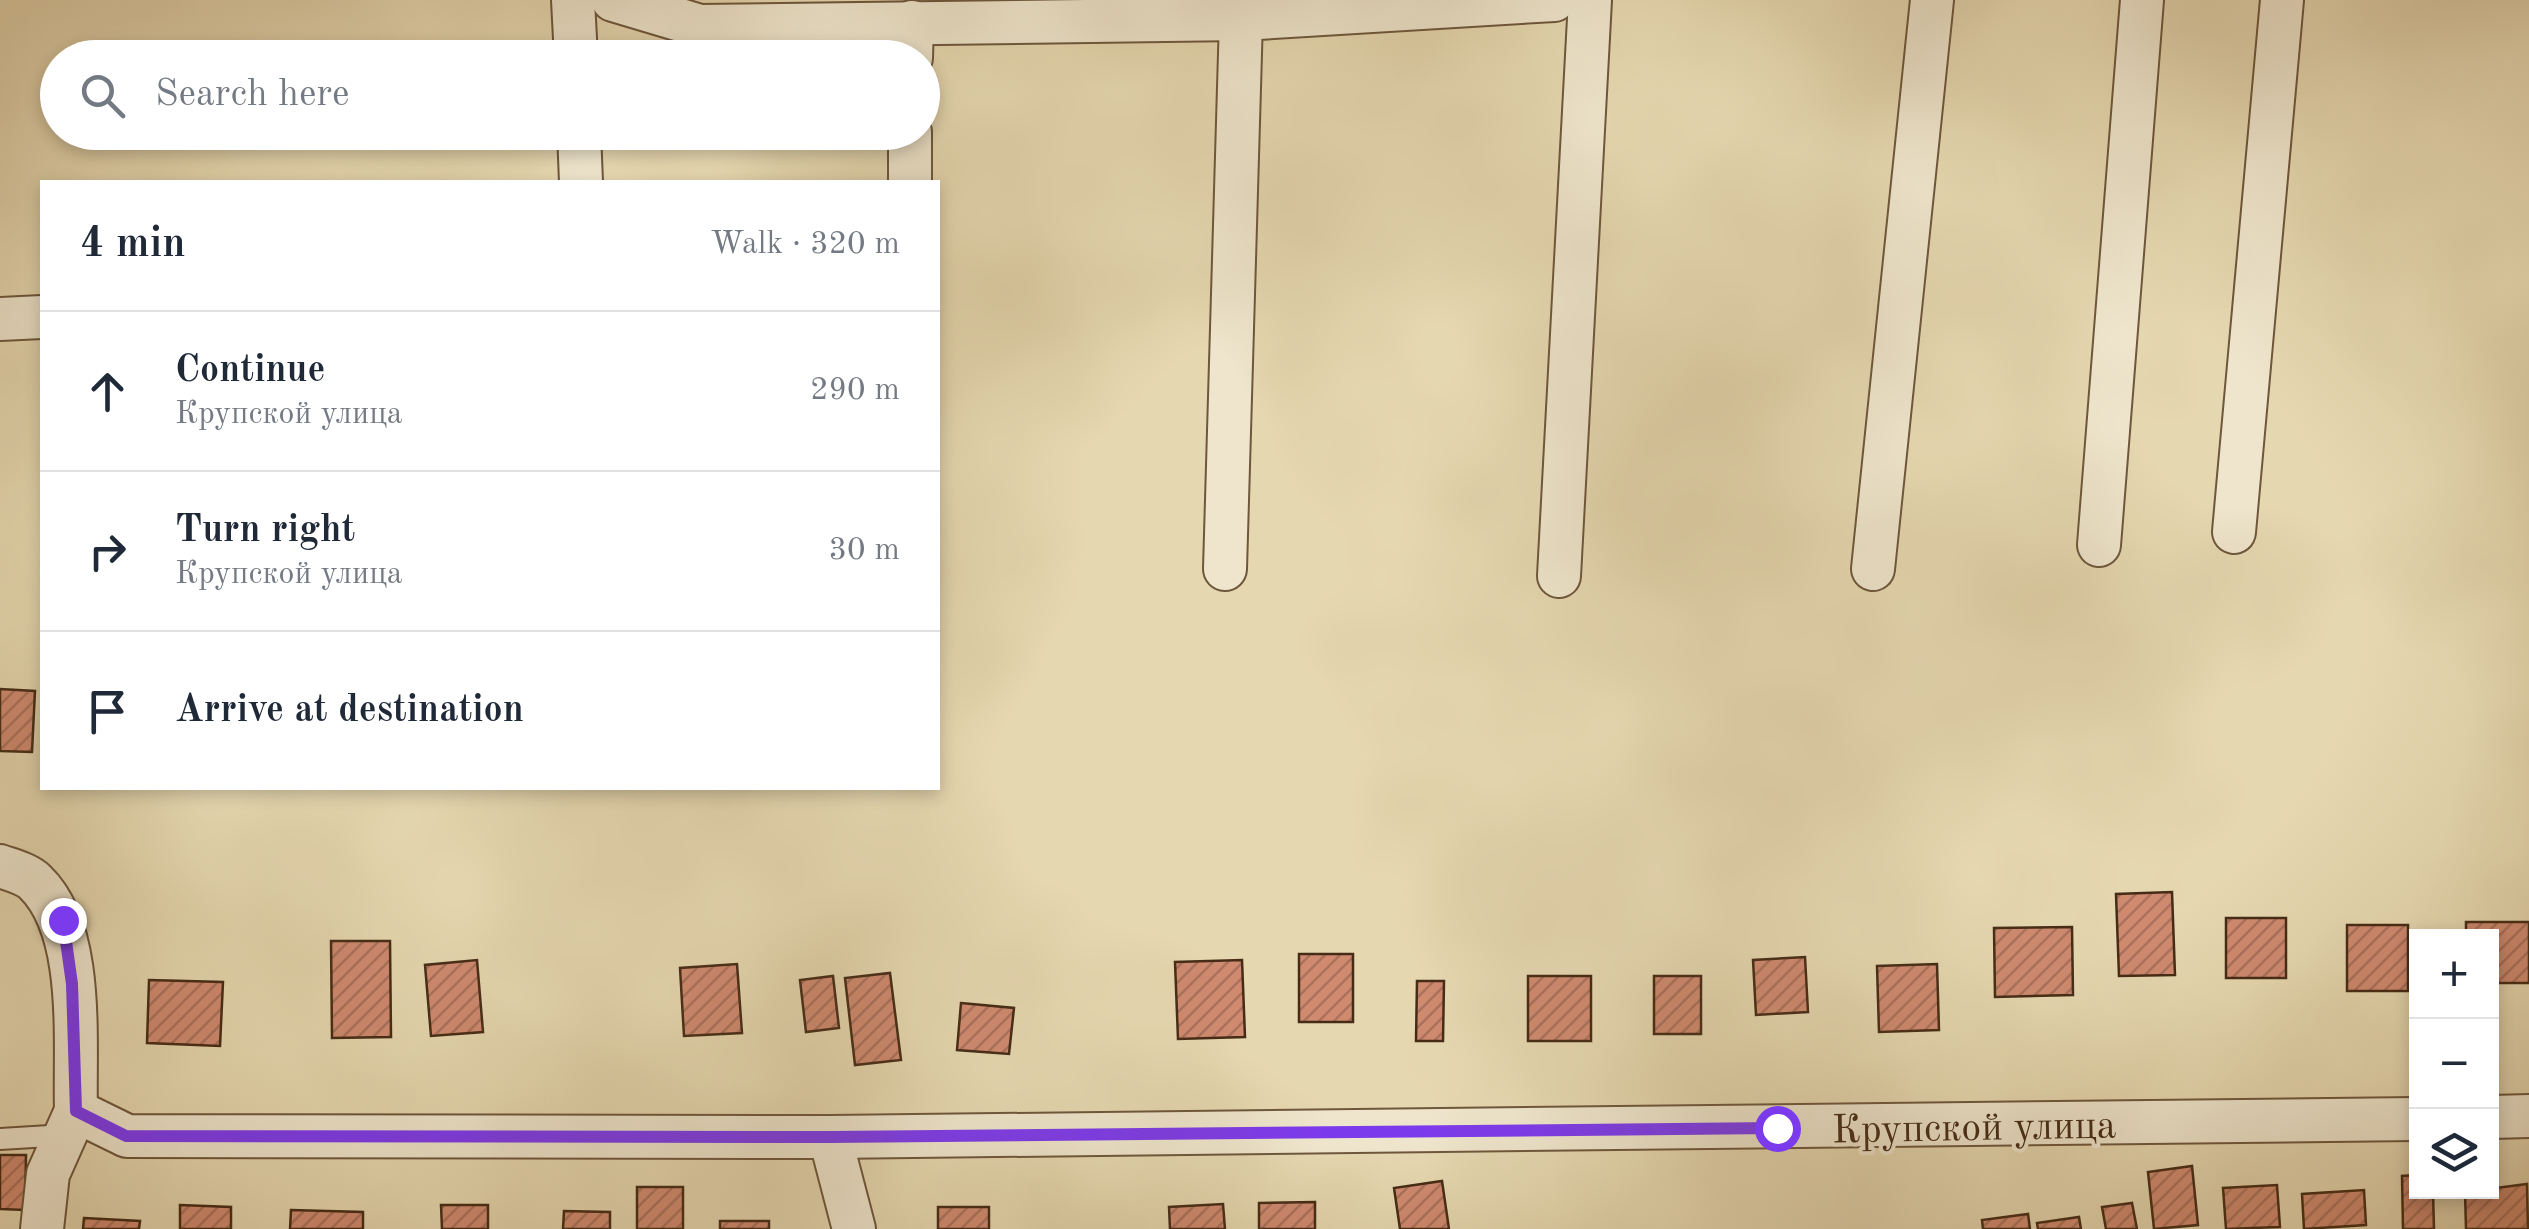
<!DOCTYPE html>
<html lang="en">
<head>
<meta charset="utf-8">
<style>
	body { margin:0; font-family:"Old Standard TT",serif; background:#f2f2f3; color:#1f2937 }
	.controls { position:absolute; right:30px; bottom:30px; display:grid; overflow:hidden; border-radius:0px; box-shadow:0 5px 15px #0003 }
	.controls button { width:90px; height:90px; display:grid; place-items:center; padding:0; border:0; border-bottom:2px solid #e0e1e3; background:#fff; color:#1f2937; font:50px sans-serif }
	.stop { position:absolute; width:30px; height:30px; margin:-22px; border:8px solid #7c3aed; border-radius:50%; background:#fff }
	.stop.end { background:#7c3aed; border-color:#fff; box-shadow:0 2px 10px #0008 }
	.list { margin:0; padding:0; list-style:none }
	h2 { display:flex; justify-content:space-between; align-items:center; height:130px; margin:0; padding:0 40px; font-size:42px }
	h2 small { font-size:32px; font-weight:400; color:#747a83 }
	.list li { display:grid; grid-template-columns:65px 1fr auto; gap:30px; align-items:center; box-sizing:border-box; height:160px; padding:0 40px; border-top:2px solid #e0e1e3 }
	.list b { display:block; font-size:38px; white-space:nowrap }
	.list p { margin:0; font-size:32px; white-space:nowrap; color:#747a83 }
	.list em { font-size:32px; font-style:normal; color:#747a83 }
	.icon { flex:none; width:55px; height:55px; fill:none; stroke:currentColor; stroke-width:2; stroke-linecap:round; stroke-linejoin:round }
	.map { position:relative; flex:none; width:2529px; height:1229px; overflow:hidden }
	.search { position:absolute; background:#fff; box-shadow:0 5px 15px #0003; left:40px; top:40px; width:900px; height:110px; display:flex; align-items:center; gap:25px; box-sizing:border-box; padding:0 35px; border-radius:55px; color:#747a83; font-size:38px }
	.panel { position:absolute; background:#fff; box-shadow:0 5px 15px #0003; left:40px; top:180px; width:900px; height:610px; border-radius:0px }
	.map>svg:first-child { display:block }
</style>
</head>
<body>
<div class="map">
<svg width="2529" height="1229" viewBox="0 0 2529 1229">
	<defs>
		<pattern id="building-hatch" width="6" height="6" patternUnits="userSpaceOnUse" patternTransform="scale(2.5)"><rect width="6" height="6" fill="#cf8a70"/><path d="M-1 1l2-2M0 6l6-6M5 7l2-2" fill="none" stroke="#aa715b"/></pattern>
	</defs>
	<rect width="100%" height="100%" fill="#e5d7b0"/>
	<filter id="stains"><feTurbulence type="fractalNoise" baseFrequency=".002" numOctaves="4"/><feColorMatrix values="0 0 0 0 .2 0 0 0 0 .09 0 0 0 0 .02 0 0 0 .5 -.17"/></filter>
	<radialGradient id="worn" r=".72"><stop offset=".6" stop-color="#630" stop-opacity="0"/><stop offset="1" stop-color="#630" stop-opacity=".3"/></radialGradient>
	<g fill="url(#building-hatch)" stroke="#462c16" stroke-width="2.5">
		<path d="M0,689L35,691L32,752L0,751Z"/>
		<path d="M2172,892L2175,975L2119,976L2116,894Z"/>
		<rect x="2226" y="918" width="60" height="60"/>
		<path d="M2466,922H2529V983H2492V936H2466Z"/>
		<rect x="2347" y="925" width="61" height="66"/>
		<path d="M2072,927L2073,995L1995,997L1994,928Z"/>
		<path d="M331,941H390L391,1037L332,1038Z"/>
		<rect x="1299" y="954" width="54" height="68"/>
		<path d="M1805,957L1808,1012L1756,1015L1753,960Z"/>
		<path d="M477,960L483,1032L431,1036L425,965Z"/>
		<path d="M1242,960L1245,1037L1178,1039L1175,962Z"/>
		<path d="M737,964L742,1033L684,1036L680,968Z"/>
		<path d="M1937,964L1939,1030L1879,1032L1877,966Z"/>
		<path d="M890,973L901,1060L855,1065L845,978Z"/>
		<path d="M833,976L839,1028L806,1032L800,980Z"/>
		<rect x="1528" y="976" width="63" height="65"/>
		<rect x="1654" y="976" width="47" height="58"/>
		<path d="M149,980L223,982L220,1046L147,1043Z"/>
		<path d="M1417,981H1444L1443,1041H1416Z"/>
		<path d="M961,1003L1014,1008L1009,1054L957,1050Z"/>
		<path d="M0,1155H26L25,1210L0,1209Z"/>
		<path d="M2192,1166L2198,1225L2154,1229L2148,1172Z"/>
		<path d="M2416,1175V1192H2433L2434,1229H2403L2402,1176Z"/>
		<path d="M1442,1181L1449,1229H1400L1394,1188Z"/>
		<path d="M2527,1184L2528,1229H2466L2465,1192Z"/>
		<path d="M2277,1185L2280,1227L2226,1229L2223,1188Z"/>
		<rect x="637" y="1187" width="46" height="42"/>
		<path d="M2364,1190L2366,1225L2304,1229L2302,1194Z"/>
		<path d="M1315,1202V1229H1259V1203Z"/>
		<path d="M2132,1203L2137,1229H2106L2102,1207Z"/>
		<path d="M1223,1204L1225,1229H1170L1169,1207Z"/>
		<path d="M180,1205L231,1207V1229H180Z"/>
		<path d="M441,1205H488V1229H442Z"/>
		<rect x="938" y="1207" width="51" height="22"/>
		<path d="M291,1210L363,1212V1229H290Z"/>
		<path d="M564,1211L610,1212V1229H563Z"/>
		<path d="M2028,1214L2030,1229H1983L1982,1220Z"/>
		<path d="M2079,1217L2081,1229H2038L2037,1223Z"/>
		<path d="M84,1218L140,1221L139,1229H83Z"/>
		<rect x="720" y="1221" width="49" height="8"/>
	</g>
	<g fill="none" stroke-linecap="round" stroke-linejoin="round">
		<defs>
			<path id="service" d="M0,1139L66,1135"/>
			<g id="minor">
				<path d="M573,0L576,58"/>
				<path d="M613,0L700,26L1241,19L1554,0"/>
				<path d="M911,58L912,22"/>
				<path d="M579,132L581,182"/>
				<path d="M910,182V132"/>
				<path d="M0,319L42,317"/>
				<path d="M2234,532L2282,0"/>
				<path d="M2099,545L2142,0"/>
				<path d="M1225,569L1241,19"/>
				<path d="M1873,569L1932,0"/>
				<path d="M1559,576L1590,0"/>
				<path d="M0,866C11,870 27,874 35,882C86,931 74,1044 76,1111L127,1136L830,1137L2416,1119"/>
				<path d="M2492,1117L2529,1116"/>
				<path d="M830,1137L854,1229"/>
				<path d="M42,1229L48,1174L76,1111"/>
			</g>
		</defs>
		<use href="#service" stroke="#6e573c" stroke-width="24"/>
		<use href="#minor" stroke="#6e573c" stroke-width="46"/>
		<use href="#service" stroke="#eee5cc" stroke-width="20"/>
		<use href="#minor" stroke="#eee5cc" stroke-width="42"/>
	</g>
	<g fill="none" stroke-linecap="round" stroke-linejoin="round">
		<path stroke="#7c3aed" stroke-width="12" d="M63,920L72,984L76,1111L126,1136L830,1137L1777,1128"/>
	</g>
	<g text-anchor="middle" stroke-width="8" stroke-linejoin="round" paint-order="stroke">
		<g font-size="40" fill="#462c16" stroke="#eee5cc">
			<text transform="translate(1974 1126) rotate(-1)" y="14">Крупской улица</text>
		</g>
	</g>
	<rect width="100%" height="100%" filter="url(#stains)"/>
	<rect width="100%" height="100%" fill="url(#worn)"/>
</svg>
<div class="controls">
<button>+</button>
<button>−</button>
<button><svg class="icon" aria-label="layers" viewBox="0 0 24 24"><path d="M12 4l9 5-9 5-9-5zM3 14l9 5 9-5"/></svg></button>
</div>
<div class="stop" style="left:1777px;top:1128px"></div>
<div class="stop end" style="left:63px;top:920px"></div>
<div class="search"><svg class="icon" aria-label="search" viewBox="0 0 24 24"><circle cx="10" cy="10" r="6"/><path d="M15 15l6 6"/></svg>Search here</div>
<section class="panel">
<h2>4 min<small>Walk · 320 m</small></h2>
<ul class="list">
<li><svg class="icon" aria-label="ahead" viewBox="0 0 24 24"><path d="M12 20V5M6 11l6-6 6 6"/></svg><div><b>Continue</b><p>Крупской улица</p></div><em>290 m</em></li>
<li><svg class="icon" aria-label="right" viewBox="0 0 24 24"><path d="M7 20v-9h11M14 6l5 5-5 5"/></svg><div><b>Turn right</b><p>Крупской улица</p></div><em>30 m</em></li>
<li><svg class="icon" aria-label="arrive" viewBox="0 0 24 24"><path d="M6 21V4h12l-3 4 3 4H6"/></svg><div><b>Arrive at destination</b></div></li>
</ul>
</section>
</div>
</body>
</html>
